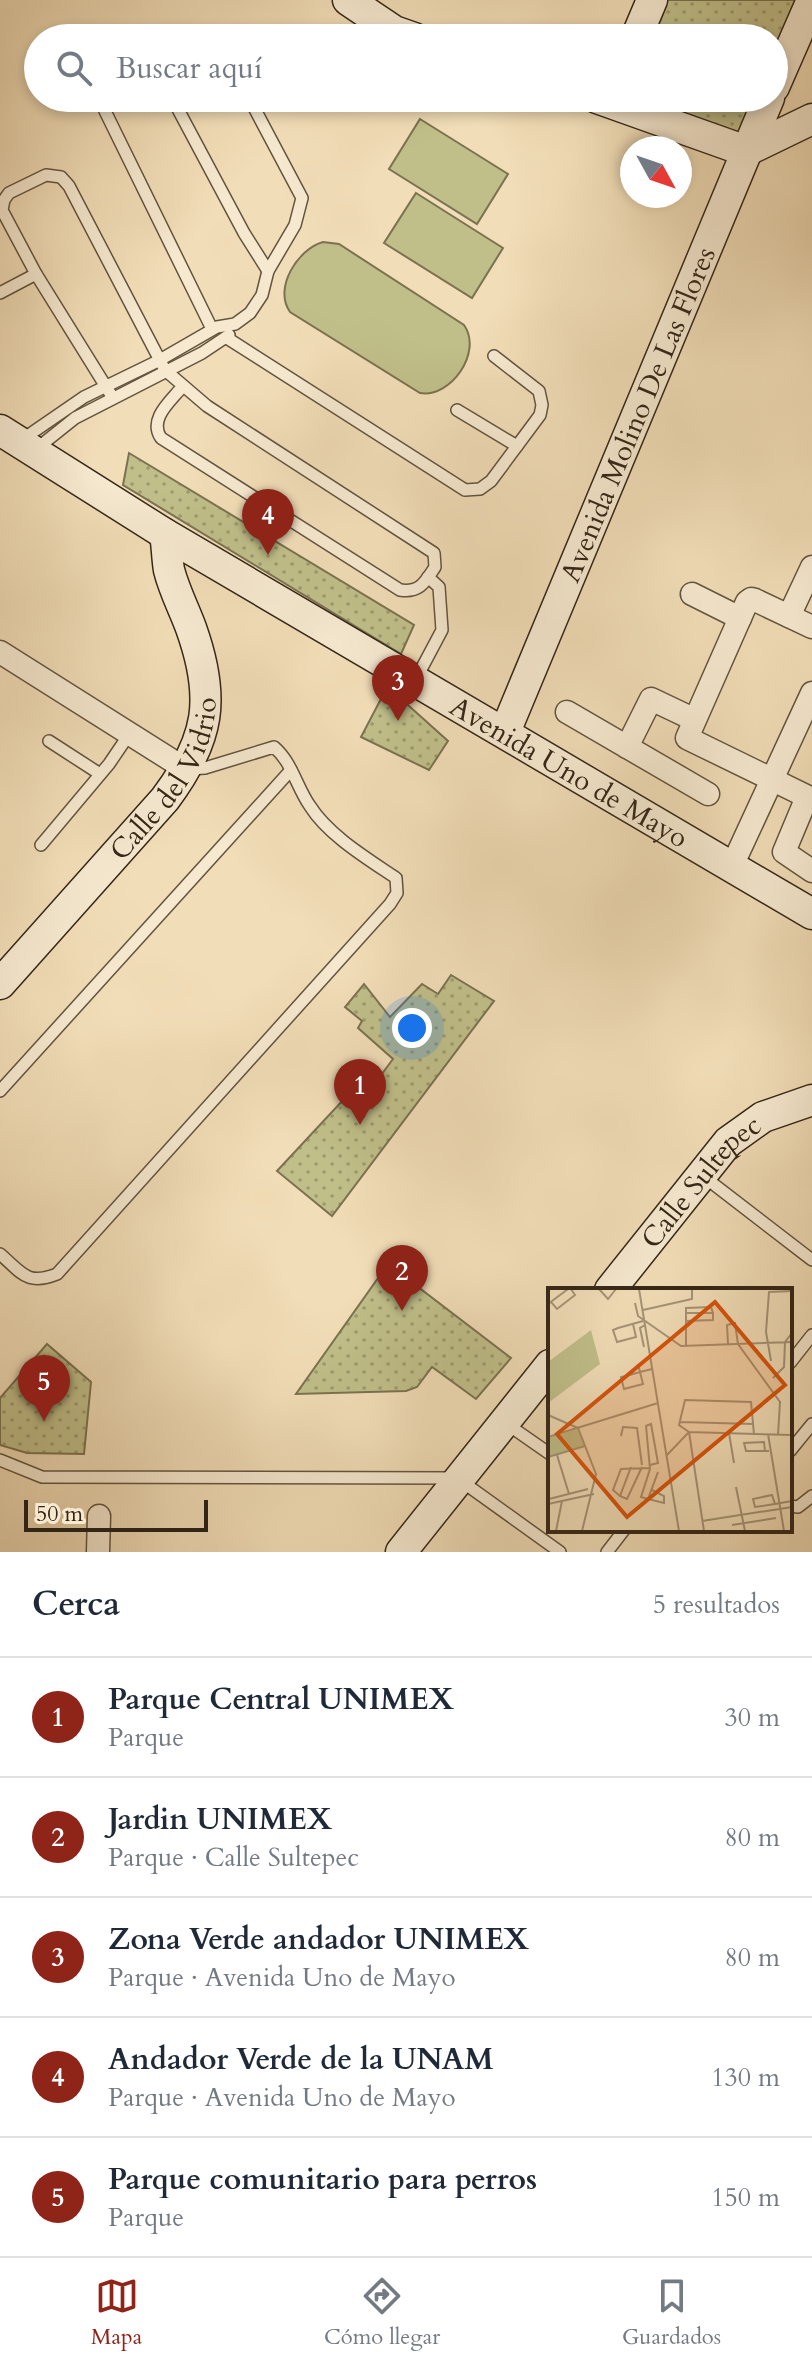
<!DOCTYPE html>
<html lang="es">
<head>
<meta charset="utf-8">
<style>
	body { margin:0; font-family:Cardo,serif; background:#f2f2f3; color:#1f2937 }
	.compass { position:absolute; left:620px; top:136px; width:72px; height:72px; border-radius:50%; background:#fff; box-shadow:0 4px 12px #0003; rotate:130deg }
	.scale { position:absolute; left:24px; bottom:20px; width:184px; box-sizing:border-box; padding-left:8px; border:4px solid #342617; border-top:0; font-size:22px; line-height:28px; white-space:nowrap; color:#342617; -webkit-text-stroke:6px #f6e9d0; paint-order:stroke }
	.you { position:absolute; left:412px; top:1028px; width:28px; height:28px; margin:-20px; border:6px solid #fff; border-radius:50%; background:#1a73e8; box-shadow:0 0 0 12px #1a73e833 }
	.badge { display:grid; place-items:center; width:52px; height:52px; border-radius:50%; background:#8f2418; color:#fff; font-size:26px; font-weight:700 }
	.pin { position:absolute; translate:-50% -66px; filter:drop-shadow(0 2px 4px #0008) }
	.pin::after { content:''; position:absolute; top:42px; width:28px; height:24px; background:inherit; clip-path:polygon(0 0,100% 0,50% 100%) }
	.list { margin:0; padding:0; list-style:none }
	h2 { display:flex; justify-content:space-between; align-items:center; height:104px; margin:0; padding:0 32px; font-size:34px }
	h2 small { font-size:26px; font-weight:400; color:#747a83 }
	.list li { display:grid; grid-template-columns:52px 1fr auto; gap:24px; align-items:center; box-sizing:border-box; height:120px; padding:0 32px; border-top:2px solid #e0e1e3 }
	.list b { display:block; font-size:30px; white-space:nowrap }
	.list p { margin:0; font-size:26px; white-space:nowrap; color:#747a83 }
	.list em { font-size:26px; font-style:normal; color:#747a83 }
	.icon { flex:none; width:44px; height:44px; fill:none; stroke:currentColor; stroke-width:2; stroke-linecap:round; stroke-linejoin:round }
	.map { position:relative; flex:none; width:812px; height:1552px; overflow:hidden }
	.search { position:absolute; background:#fff; box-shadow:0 4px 12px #0003; left:24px; right:24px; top:24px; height:88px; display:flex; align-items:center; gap:20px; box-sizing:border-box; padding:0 28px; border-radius:44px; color:#747a83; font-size:30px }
	.sheet { height:704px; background:#fff }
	nav { display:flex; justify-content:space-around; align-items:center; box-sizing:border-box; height:112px; border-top:2px solid #e0e1e3; background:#fff; font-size:22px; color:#747a83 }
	nav a { display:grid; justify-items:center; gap:4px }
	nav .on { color:#8f2418 }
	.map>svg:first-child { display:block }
</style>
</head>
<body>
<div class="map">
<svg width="812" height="1552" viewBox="0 0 812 1552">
	<defs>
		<pattern id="park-dots" width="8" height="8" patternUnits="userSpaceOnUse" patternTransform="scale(2)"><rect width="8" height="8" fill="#c0bf8a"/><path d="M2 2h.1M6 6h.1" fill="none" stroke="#9d9b70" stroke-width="1.8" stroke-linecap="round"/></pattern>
	</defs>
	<rect width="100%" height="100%" fill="#f1ddb7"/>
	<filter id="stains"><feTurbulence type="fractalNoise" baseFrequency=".0025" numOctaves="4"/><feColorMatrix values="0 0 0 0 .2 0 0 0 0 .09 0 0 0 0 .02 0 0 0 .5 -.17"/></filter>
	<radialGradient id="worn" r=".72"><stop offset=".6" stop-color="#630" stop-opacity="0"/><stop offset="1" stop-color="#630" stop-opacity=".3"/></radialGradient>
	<g fill="url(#park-dots)" stroke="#7a7250" stroke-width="2">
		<path d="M655,0H808L774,80V38H639Z"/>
		<path d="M613,98H766L745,148Z"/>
		<path d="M129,453L414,625L401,654L123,485Z"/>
		<path d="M384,693L408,705L448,741L429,770L361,737Z"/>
		<path d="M451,975L494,1001L332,1216L277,1171L371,1070L378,1079L393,1059L358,1028L362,1021L345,1007L364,984L390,1017L422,984L438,994Z"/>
		<path d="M388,1264L511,1358L476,1399L432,1367L417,1387L406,1391L296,1394Z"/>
		<path d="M47,1344L91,1382L84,1454L27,1453L0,1445V1398Z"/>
	</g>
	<g fill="#c0bf8a" stroke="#7a7250" stroke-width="2">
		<path d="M420,119L508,174L477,224L389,169Z"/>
		<path d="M416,193L503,248L472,298L384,243Z"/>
		<path d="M323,242L339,244L464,325C483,352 451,398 420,393L290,312C273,288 298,249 323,242Z"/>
	</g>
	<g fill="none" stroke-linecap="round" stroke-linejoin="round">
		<defs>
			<g id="lane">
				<path d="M104,98L105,111L212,329"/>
				<path d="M172,98L244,233L268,271"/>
				<path d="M0,293L36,274"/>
				<path d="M227,338L465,490L480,489L491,481L540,415L542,405L539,391L494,356"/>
				<path d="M113,398L36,274L2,210L4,200L9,193L46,175L61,177L69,186L165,370L207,406L434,553L435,567C425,582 420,593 400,590L161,438C148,419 171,401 182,387"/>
				<path d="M457,410L517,446"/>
				<path d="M20,441L84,397L158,361L217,327L235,324L250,313L262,295L268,271L295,225L302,198L249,98"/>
				<path d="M35,450L75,418L202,353L229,335"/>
				<path d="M416,679L442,630L439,587L428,577"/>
				<path d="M49,741L100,774"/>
				<path d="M41,845L109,764L130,733"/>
				<path d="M0,1091L291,770"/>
				<path d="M703,1176L812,1260"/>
				<path d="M0,1254C22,1273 27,1286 57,1274L390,904L397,893L396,878C368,859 328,835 310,806C297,788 292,762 274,747L205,768L190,769"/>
				<path d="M790,1363L812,1335"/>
				<path d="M504,1422L550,1454"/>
				<path d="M790,1451L812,1424"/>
				<path d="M0,1460L42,1477L457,1478L560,1552"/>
				<path d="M790,1506L798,1507L812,1496"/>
				<path d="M607,1552L624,1530"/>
			</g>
			<g id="street">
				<path d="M692,594L740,618"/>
				<path d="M789,616L812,567"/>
				<path d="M812,627L755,600L751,599L747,602L687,738L812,799"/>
				<path d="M0,652L187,770"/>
				<path d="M567,712L708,794"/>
				<path d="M627,747L651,699L693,719"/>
				<path d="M807,797L784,852L812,871"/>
				<path d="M732,866L812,693"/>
				<path d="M98,1552L99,1516"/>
			</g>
			<g id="secondary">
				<path d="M348,0L394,31L414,38"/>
				<path d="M636,38L652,0"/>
				<path d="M774,87L812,0"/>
				<path d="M597,98L746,151L812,119"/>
				<path id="s1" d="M0,430L165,534L812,914"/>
				<path id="s2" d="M505,732L769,98"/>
				<path id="s3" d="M0,984L165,799C210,739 216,698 191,628C184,609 174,590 169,570C167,559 167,545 165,534"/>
				<path id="s4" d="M610,1290L728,1142L763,1117L812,1100"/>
				<path d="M401,1552L550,1365"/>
			</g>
		</defs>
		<use href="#lane" stroke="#63543f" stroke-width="14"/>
		<use href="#street" stroke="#63543f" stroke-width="25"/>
		<use href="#secondary" stroke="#342617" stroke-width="33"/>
		<use href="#lane" stroke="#f6e9d0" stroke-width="11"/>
		<use href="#street" stroke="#f6e9d0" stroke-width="22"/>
		<use href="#secondary" stroke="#f6e9d0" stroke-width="30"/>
	</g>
	<g text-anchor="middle" stroke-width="6" stroke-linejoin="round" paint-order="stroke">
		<g font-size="28" fill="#342617" stroke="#f6e9d0">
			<text dy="10" stroke="none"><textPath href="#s2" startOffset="344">Avenida Molino De Las Flores</textPath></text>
			<text dy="10" stroke="none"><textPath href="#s1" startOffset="664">Avenida Uno de Mayo</textPath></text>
			<text dy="10" stroke="none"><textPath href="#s3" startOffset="266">Calle del Vidrio</textPath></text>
			<text dy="10" stroke="none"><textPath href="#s4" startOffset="142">Calle Sultepec</textPath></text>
		</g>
	</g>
	<g transform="translate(548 1288)">
		<rect width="244" height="244" fill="#f1ddb7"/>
		<path d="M43,42L52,76L0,115V74ZM30,141L37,158L0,169V150Z" fill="#c0bf8a"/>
		<path d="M11,70L28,92L16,103L0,82Z" fill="#c0bf8a"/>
		<path fill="none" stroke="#a59477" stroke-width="2" d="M51,1L60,11L68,1M91,1L131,243M3,14L9,21L27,7L23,1M87,15L90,28L133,58L244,54M0,16L20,1M95,22L144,11V1M137,33L165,32V25H138M85,36L88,49L69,54L65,42L70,40L95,33M180,56L179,37L187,35L190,56L232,114L230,147M138,57V20L163,19L165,25M96,59L92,40L97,37M223,73L218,44L221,4L244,3M90,76L95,96L76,101L73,89L78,88L92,84L104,81M225,90L236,79L237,54L244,45M0,127L30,140L48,186L34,243M132,134L206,136M141,144L131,137L137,112L203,114L206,146M141,144L156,243M181,145L186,175M220,146L236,243M73,148L75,139L89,140L94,177M0,149L110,115M217,163L216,154L196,155L198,163H221M9,167L21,206M119,167L141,144L244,147M0,169L37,158M102,177L110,175L103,136L98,138L102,181L93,209L100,211L110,184M83,179L72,208L79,211L94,179M188,199L197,243M72,208L65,202L73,181L101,180M1,211L40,201M100,211L116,215V208L104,202M0,216L46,206M227,216L224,207L205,211L207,219L227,216L244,213M154,233L244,219M184,237L228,230M8,243L14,213"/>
		<path fill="#d6540d" fill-opacity="0.15" stroke="#d6540d" stroke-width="4" d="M167,14L237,97L79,229L9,146Z"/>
		<rect width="244" height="244" fill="none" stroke="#342617" stroke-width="4"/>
	</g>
	<rect width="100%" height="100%" filter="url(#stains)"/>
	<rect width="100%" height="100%" fill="url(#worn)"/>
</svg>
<svg class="compass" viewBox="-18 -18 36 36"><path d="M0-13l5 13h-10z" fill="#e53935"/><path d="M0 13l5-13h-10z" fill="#747a83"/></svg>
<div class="scale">50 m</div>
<div class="you"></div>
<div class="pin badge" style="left:360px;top:1125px">1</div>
<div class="pin badge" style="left:402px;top:1311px">2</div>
<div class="pin badge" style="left:398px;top:721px">3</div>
<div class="pin badge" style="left:268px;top:555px">4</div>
<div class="pin badge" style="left:44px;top:1421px">5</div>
<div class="search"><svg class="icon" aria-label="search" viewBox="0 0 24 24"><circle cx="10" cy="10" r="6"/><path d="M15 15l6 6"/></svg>Buscar aquí</div>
</div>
<section class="sheet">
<h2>Cerca<small>5 resultados</small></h2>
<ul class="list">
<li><span class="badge">1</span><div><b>Parque Central UNIMEX</b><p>Parque</p></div><em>30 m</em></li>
<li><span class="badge">2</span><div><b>Jardin UNIMEX</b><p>Parque · Calle Sultepec</p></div><em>80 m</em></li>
<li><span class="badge">3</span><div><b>Zona Verde andador UNIMEX</b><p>Parque · Avenida Uno de Mayo</p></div><em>80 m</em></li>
<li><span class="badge">4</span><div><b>Andador Verde de la UNAM</b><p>Parque · Avenida Uno de Mayo</p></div><em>130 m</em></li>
<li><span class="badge">5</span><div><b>Parque comunitario para perros</b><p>Parque</p></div><em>150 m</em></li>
</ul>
</section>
<nav>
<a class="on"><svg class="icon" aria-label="map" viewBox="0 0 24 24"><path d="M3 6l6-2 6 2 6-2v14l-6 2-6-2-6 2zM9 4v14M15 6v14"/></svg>Mapa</a>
<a><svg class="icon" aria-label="directions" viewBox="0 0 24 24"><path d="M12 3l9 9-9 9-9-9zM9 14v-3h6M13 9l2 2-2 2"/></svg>Cómo llegar</a>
<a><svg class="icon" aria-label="saved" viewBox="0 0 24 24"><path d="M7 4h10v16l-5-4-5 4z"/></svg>Guardados</a>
</nav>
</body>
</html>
